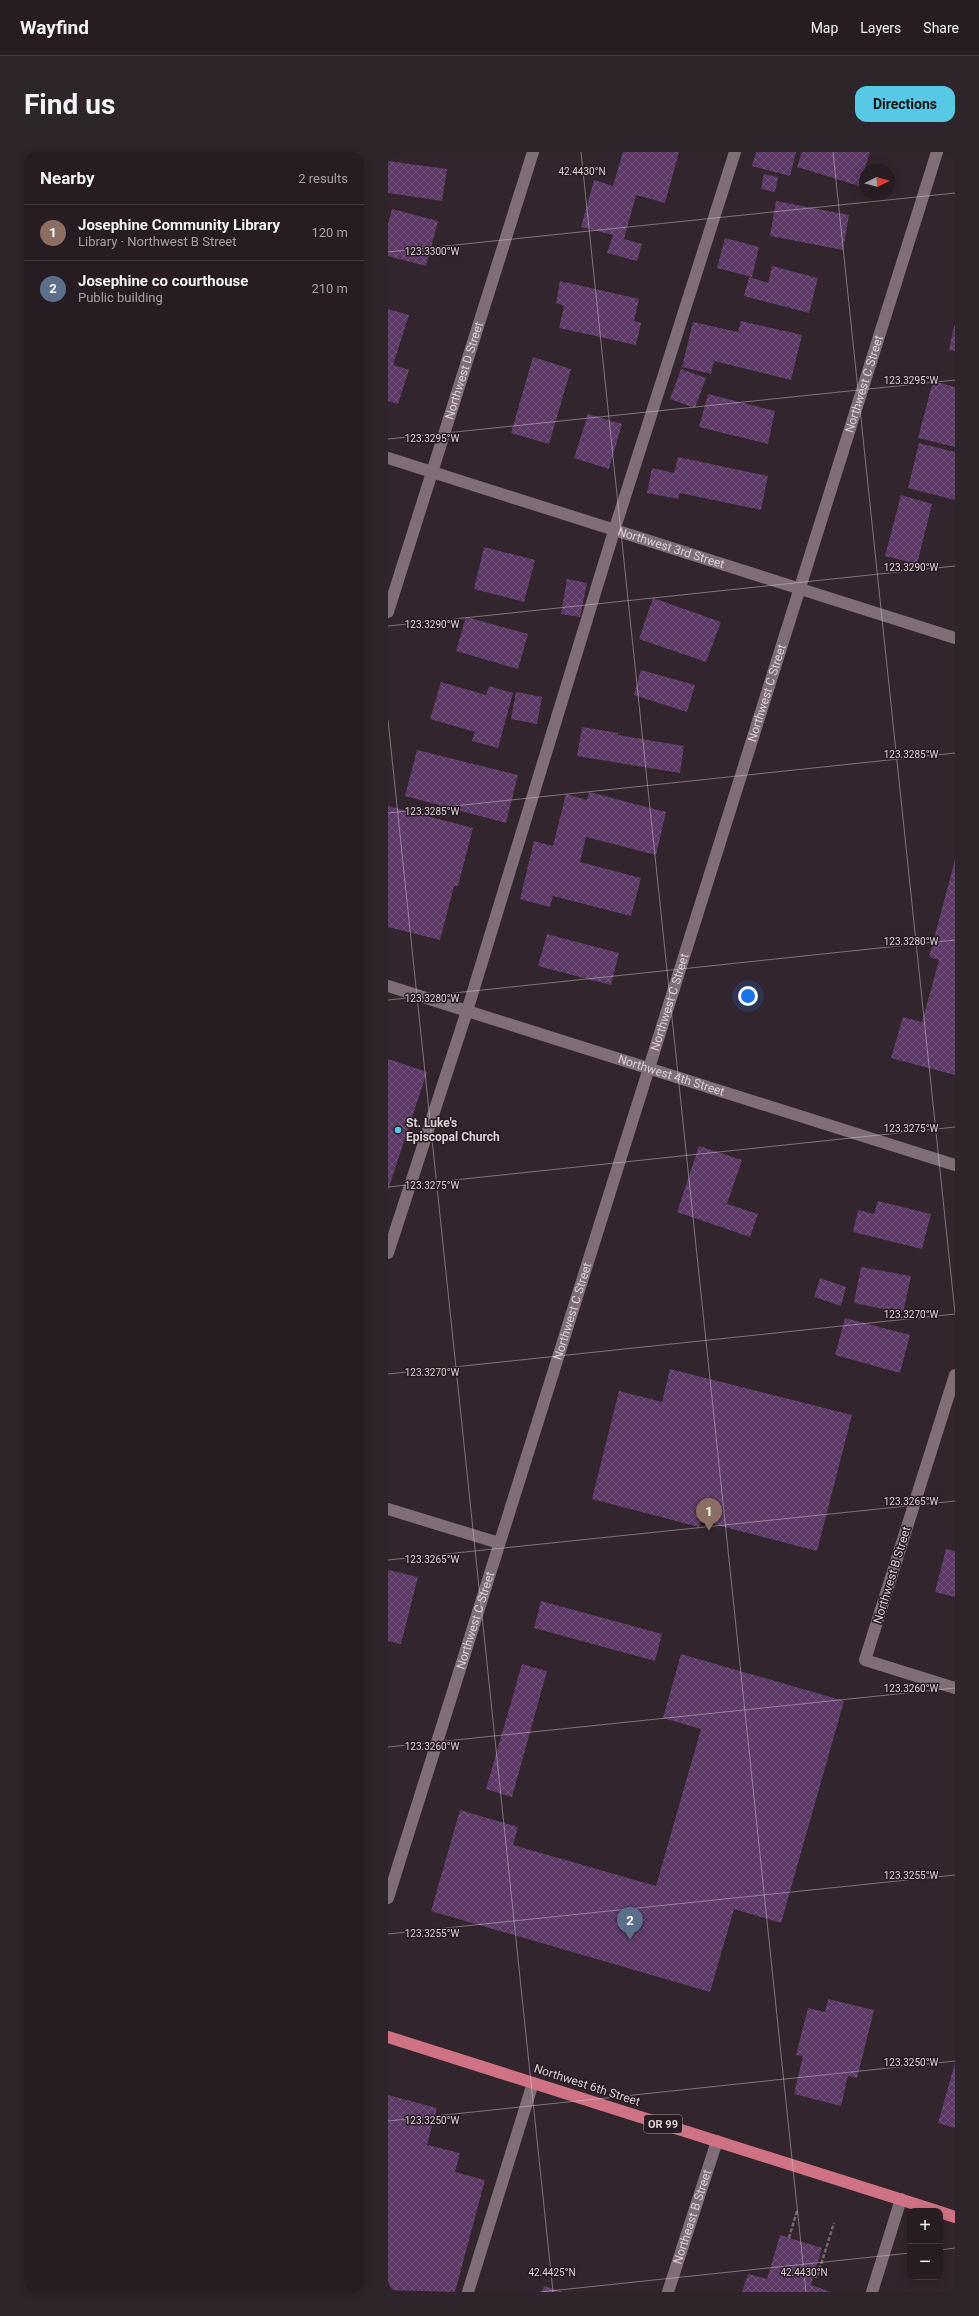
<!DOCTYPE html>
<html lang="en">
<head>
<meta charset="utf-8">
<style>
	body { margin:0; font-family:Roboto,sans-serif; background:#2e252a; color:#f1f3f6 }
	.controls { position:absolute; right:12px; bottom:12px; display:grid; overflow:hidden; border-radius:8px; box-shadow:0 2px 10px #0003 }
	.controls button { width:36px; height:36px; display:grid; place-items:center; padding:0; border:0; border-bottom:1px solid #423a40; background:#261c22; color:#f1f3f6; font:20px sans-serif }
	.compass { position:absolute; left:471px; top:12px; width:36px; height:36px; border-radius:50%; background:#261c22; box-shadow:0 2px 10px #0003; rotate:84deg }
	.you { position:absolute; left:360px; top:844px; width:14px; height:14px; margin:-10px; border:3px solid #fff; border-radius:50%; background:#1a73e8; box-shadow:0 0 0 6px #1a73e833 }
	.badge { display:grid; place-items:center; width:26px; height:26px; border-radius:50%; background:#58c9e4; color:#fff; font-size:13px; font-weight:700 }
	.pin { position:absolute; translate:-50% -33px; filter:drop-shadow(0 1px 2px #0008) }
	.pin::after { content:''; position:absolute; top:21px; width:14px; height:12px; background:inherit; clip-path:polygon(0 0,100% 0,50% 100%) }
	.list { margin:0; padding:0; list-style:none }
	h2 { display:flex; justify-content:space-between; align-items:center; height:52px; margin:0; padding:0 16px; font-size:17px }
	h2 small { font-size:13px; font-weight:400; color:#a4a1a5 }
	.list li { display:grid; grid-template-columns:26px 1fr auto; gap:12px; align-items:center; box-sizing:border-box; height:56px; padding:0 16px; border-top:1px solid #423a40 }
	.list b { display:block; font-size:15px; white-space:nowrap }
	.list p { margin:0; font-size:13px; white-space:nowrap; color:#a4a1a5 }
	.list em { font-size:13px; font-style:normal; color:#a4a1a5 }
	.map { position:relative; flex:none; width:567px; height:2140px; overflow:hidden; border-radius:12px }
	header { display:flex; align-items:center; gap:24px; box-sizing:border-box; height:56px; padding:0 20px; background:#261c22; border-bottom:1px solid #423a40 }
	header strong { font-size:19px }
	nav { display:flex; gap:22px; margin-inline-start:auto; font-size:14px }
	.intro { display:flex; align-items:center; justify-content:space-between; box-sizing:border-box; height:96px; padding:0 24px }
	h1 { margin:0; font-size:28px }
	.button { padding:10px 18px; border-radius:12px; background:#58c9e4; color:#111; font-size:14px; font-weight:700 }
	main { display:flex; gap:24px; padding:0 24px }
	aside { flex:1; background:#261c22; border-radius:12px; box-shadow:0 2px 10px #0003 }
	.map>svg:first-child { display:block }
</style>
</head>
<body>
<header>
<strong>Wayfind</strong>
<nav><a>Map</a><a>Layers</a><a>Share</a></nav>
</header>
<div class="intro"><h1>Find us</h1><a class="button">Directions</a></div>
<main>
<aside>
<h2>Nearby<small>2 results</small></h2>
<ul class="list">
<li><span class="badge" style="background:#8d6e63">1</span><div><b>Josephine Community Library</b><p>Library · Northwest B Street</p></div><em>120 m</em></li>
<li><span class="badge" style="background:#5c6f8a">2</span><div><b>Josephine co courthouse</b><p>Public building</p></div><em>210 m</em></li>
</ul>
</aside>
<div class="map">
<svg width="567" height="2140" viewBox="0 0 567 2140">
	<defs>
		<pattern id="building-cross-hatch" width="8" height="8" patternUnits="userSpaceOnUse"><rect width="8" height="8" fill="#5b3866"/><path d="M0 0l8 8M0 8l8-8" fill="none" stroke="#72547b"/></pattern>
	</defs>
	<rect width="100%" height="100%" fill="#33252d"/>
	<g fill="url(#building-cross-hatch)">
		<path d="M235,0H291L277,51L248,43L236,87L254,92L249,109L219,101L225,83L193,75L206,28L225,34Z"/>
		<path d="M368,0H408L402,24L364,14Z"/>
		<path d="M414,0H482L471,34L409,15Z"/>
		<path d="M0,9L59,17L54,49L0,41Z"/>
		<path d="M376,22L390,25L387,40L373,37Z"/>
		<path d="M388,49L461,63L455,98L382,84Z"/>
		<path d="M4,57L50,69L38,114L0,104V72Z"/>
		<path d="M337,86L371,95L364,125L329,116Z"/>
		<path d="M384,114L430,126L421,161L356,144L361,125L380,131Z"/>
		<path d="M172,129L251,147L246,169L253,171L248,193L171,176L176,154L168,151Z"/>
		<path d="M0,157L21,163L5,213L21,218L10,252L0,249Z"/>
		<path d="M353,169L414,183L403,228L326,209L323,222L294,215L305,170L350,180Z"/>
		<path d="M566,174H567V199L561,198Z"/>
		<path d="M145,205L183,217L161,292L123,281Z"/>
		<path d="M293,217L318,226L307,256L282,247Z"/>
		<path d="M545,229L567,235V295L530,286Z"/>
		<path d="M320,242L387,259L380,292L311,275Z"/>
		<path d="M200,262L234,272L221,317L186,306Z"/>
		<path d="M531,291L567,300V348L520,336Z"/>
		<path d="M290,305L380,324L373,358L292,341L290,347L259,341L264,316L286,321Z"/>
		<path d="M513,343L544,352L529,412L497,404Z"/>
		<path d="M96,395L147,408L136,450L86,437Z"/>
		<path d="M179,427L199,431L192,465L173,462Z"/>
		<path d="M265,446L333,470L318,510L251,487Z"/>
		<path d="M78,465L140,482L130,517L68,499Z"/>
		<path d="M253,518L307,533L299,560L246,543Z"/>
		<path d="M53,530L98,543L101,534L125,541L110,596L84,589L87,580L42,567Z"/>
		<path d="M128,540L154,545L149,572L123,567Z"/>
		<path d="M194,575L230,581V583L296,594L292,621L189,604Z"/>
		<path d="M29,598L130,623L118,671L17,644Z"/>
		<path d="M201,640L278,660L268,703L198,685L192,710L253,726L243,764L165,744L162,755L132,747L146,689L165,694L178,642L199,648Z"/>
		<path d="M0,654L85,676L70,734H66L52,788L0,775Z"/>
		<path d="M567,708V923L503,906L515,865L534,870L551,808L541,805Z"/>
		<path d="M159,782L231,801L223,833L150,814Z"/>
		<path d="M0,907L39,920L0,1038Z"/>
		<path d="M311,994L354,1008L339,1052L370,1062L362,1085L289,1060Z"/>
		<path d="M490,1049L543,1062L534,1097L465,1080L470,1058L486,1062Z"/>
		<path d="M473,1115L523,1124L515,1161L466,1151Z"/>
		<path d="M432,1126L458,1135L453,1154L426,1145Z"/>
		<path d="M457,1166L522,1183L512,1221L447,1203Z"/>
		<path d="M282,1217L464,1263L429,1399L313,1369L311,1375L204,1347L231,1239L274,1250Z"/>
		<path d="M558,1397L567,1399V1445L547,1440Z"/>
		<path d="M0,1418L30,1425L13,1492L0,1489Z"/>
		<path d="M153,1449L274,1482L267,1509L146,1476Z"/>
		<path d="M293,1502L456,1549L393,1771L346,1757L322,1840L43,1759L72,1658L130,1675L125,1693L268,1734L313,1577L275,1566Z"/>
		<path d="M134,1512L159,1519L124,1645L98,1637Z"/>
		<path d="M440,1847L486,1858L469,1926L460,1924L453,1954L406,1942L415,1904L408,1903L420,1856L437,1860Z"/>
		<path d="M567,1911V1976L550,1971Z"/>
		<path d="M0,1943L49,1956L39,1993L72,2001L67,2020L97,2028L67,2140L0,2138Z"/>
		<path d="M392,2083L434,2096L423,2133L443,2140H354L360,2122L379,2127Z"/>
		<path d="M156,2134L175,2140H154Z"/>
	</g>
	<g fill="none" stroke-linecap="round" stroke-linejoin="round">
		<g stroke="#73676e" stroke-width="2.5" stroke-dasharray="4 2" stroke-linecap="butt">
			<path d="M401,2086L409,2059"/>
			<path d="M425,2124L429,2125L446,2071"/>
		</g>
		<g stroke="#7f6e78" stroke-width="12">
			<path d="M0,1101L79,859L226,379L347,0"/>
			<path d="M80,2140L145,1931"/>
			<path d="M484,2140L513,2047"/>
		</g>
		<g stroke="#7f6e78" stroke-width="12">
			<path id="s1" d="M0,306L567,486"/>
			<path d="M567,1223L477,1508L567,1536"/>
			<path d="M0,1357L111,1391"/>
			<path id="s2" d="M0,1746L549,0"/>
			<path id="s3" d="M280,2140L329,1989"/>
		</g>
		<g stroke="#7f6e78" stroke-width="12">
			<path id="s4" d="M0,460L145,0"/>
			<path id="s5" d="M0,834L567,1013"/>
		</g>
		<g stroke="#cf7384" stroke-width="12">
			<path d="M0,1885L549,2059"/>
			<path d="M552,2060L567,2065"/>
		</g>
	</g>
	<path fill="none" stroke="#dbd2d7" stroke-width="1" stroke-opacity="0.45" d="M193,0L418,2140M445,0L567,1161M0,100L567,41M0,287L567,228M0,474L567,414M0,568L165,2140M0,661L567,601M0,848L567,788M0,1035L567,975M0,1222L567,1162M0,1408L567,1349M0,1595L567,1536M0,1782L567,1723M0,1969L567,1909M552,2098L567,2096M152,2140L522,2101"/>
	<circle fill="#58c9e4" stroke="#291b23" stroke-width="1.5" cx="10" cy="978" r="4"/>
	<g text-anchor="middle" stroke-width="3" stroke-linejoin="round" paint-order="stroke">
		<rect fill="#291b23" stroke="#a69ba1" stroke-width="1" x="256" y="1963" width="38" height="18" rx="3"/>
		<g font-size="11" font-weight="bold" fill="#dbd2d7">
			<text x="275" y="1976">OR 99</text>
		</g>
		<g font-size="12" fill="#dbd2d7" stroke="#291b23">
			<text dy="4" stroke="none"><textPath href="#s4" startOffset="253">Northwest D Street</textPath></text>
			<text dy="4" stroke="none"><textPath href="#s2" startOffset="1587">Northwest C Street</textPath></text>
			<text dy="4" stroke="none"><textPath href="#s1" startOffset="297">Northwest 3rd Street</textPath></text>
			<text dy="4" stroke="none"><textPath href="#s2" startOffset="1263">Northwest C Street</textPath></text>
			<text dy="4" stroke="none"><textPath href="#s2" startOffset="939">Northwest C Street</textPath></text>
			<text dy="4" stroke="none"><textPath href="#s5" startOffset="297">Northwest 4th Street</textPath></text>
			<text dy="4" stroke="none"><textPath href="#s2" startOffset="615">Northwest C Street</textPath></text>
			<text transform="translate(504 1423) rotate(-73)" y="4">Northwest B Street</text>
			<text dy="4" stroke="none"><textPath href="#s2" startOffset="291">Northwest C Street</textPath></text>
			<text transform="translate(199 1933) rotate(18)" y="4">Northwest 6th Street</text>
			<text dy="4" stroke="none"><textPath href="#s3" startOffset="79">Northeast B Street</textPath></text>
		</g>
		<g font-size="12" font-weight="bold" fill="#dbd2d7" stroke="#291b23" text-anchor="start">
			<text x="18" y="975">St. Luke's<tspan x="18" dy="14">Episcopal Church</tspan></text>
		</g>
	</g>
	<g font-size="10" text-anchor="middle" fill="#dbd2d7" stroke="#291b23" stroke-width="3" stroke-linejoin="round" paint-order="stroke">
		<text x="194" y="23">42.4430°N</text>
		<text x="44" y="103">123.3300°W</text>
		<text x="523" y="232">123.3295°W</text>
		<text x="44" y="290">123.3295°W</text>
		<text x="523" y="419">123.3290°W</text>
		<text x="44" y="476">123.3290°W</text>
		<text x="523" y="606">123.3285°W</text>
		<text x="44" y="663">123.3285°W</text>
		<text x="523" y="793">123.3280°W</text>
		<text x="44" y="850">123.3280°W</text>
		<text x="523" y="980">123.3275°W</text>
		<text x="44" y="1037">123.3275°W</text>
		<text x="523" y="1166">123.3270°W</text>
		<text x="44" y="1224">123.3270°W</text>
		<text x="523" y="1353">123.3265°W</text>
		<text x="44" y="1411">123.3265°W</text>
		<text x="523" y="1540">123.3260°W</text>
		<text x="44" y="1598">123.3260°W</text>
		<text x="523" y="1727">123.3255°W</text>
		<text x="44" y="1785">123.3255°W</text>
		<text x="523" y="1914">123.3250°W</text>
		<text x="44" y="1972">123.3250°W</text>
		<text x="164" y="2124">42.4425°N</text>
		<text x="416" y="2124">42.4430°N</text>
	</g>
</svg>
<div class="controls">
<button>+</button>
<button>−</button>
</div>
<svg class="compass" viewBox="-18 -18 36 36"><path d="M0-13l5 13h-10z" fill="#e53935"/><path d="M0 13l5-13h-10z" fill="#a4a1a5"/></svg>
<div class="you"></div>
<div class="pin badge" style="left:321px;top:1379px;background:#8d6e63">1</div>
<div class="pin badge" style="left:242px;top:1788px;background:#5c6f8a">2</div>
</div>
</main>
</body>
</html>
